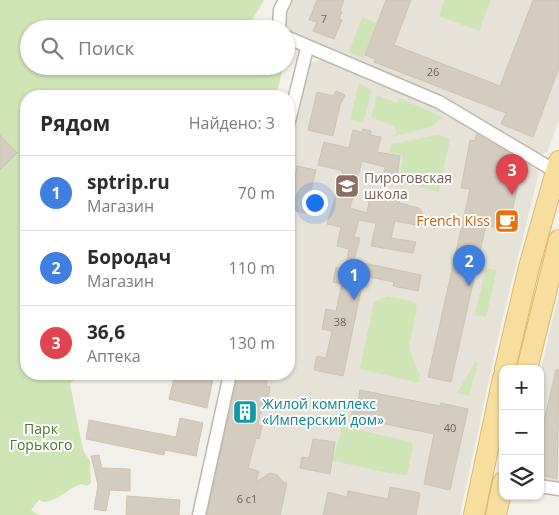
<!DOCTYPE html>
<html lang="ru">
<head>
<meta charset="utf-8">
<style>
	body { margin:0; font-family:"Open Sans",sans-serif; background:#f7f7f7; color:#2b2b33 }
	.controls { position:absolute; right:15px; bottom:15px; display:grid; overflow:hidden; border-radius:10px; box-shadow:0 1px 4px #0004 }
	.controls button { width:45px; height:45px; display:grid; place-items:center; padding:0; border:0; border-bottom:1px solid #e1e1e2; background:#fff; color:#2b2b33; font:25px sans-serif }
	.you { position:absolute; left:314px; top:202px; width:18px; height:18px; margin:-12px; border:4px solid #fff; border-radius:50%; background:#1a73e8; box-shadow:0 0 0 8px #1a73e833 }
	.badge { display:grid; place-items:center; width:32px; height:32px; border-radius:50%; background:#eb4528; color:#fff; font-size:16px; font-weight:700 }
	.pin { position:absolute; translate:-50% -41px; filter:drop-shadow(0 1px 2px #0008) }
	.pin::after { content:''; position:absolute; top:26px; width:18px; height:15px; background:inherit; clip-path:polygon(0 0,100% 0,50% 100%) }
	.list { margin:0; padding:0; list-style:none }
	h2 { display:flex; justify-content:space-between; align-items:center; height:65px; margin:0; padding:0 20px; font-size:21px }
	h2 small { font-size:16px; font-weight:400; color:#7c7c81 }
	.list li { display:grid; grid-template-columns:32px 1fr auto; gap:15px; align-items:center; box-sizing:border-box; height:75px; padding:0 20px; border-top:1px solid #e1e1e2 }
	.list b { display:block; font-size:19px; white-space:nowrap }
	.list p { margin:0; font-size:16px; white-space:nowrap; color:#7c7c81 }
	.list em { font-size:16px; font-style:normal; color:#7c7c81 }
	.icon { flex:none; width:28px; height:28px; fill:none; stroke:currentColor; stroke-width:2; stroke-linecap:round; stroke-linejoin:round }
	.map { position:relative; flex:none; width:559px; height:515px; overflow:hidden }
	.search { position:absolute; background:#fff; box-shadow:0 1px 4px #0004; left:20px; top:20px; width:275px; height:55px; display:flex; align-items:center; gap:12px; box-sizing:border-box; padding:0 18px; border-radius:28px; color:#7c7c81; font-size:19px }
	.panel { position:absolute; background:#fff; box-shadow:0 1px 4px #0004; left:20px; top:90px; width:275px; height:290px; border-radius:20px }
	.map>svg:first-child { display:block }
</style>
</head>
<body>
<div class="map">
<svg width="559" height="515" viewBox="0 0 559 515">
	<rect width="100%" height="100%" fill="#f3f0e9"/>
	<g fill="#e7e2d7">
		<path d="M291,0H559V120L547,152L539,155L289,32L285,29L284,13Z"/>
		<path d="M322,59L445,112L531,165L539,173L499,333L460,515H203L234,374H289V144L310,63Z"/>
		<path d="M559,292V485L540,481V373Z"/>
	</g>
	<g fill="#cfe5b5">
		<path d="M0,0H264L247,29H29V66H277L282,72L276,96H26V374H80L70,384L83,450L90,461L91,483L87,486L82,484C67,488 60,501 43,502L39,500L31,510L39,515H0Z"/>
		<path d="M444,0H491L479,31L439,16Z"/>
		<path d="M362,17L377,23L363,58L349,52Z"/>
		<path d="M359,83L372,90L363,123L350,119Z"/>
		<path d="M377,95L397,103L399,98L443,117L431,127L391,137L396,133L395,127L371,117Z"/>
		<path d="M438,135L450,139L439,192L399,181L403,155L389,153L391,144Z"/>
		<path d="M486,268L497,270L486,317L475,315Z"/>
		<path d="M387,296L415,302L417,306L409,348L420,376L419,383L360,369L374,302Z"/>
		<path d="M475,362H478L469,396L457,393Z"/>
		<path d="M342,426L411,442L413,447L407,475C400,477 337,461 324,459L325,452L335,453Z"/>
	</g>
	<g fill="#d4ccbf" stroke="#cec4b3">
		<path d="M317,0H344L340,11L342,12L339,19L342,20L334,39L313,31L317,22L309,20Z"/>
		<path d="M386,0H411L394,45L500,86L533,0H559V68L533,137L501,124L506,113L374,62L375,59L365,55Z"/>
		<path d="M336,91L345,95L340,105L333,136L308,130L317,92L333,96Z"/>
		<path d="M363,129L371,131L370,135L381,137L377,152L400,156L397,178L383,176L385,167L362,161L350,208L367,213L371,190L400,197L399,203L419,208L423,214L421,221L416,225L395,221L391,238L416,242L413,253L371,246L376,223L359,220L354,237L360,238L354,261L421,275L418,291L393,286L394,282L364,276L343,376L314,370L317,356L326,358L332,331L322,329L326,309L336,311L342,284L333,282L336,267L345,269L349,249L337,246L341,227L327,224L343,171L318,165L324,142L349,148L353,130L362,132Z"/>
		<path d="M476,134L523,161L508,230L486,225L451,382L428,377L470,189L461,188L470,140L475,141Z"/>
		<path d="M0,135L17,153L0,170Z"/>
		<path d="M297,166L316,170L305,213L289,209Z"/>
		<path d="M556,370H559L557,479L540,475V438Z"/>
		<path d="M175,374H214L207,408L169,399Z"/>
		<path d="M238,374H269L266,386L270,387L268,399L264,398L258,425L262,426L259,439L256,438L248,468L259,471L256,482L270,473L277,475L283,482L287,483L280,515H207Z"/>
		<path d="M360,390L440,406L441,403L468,409L450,490L424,484L434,434L351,417L354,400L358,401Z"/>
		<path d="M180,418L203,423L196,456L165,450L164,455L86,439L89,420L176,437Z"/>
		<path d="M313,439L335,442L330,474L300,468L302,457L309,458Z"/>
		<path d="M99,455L102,468L130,469V491L110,490L106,511L94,509L98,485L91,456Z"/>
		<path d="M390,487L420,493L416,515H323L328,492L347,497L348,491L388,499Z"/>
		<path d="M127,496L180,500L179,515H126Z"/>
	</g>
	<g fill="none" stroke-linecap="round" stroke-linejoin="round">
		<defs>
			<g id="minor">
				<path d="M279,29L280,10L285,0"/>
				<path d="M286,37L439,102L555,171"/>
				<path d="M289,121L307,48"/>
				<path d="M540,486L559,489"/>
				<path d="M199,515L230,374"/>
			</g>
			<g id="primary">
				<path d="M505,369L529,267L559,161"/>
				<path d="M527,369L559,240"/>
				<path d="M474,515L503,378"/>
				<path d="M496,515L503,482"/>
			</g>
		</defs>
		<use href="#minor" stroke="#beb8ac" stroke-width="15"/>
		<use href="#primary" stroke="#dcba6f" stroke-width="22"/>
		<use href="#minor" stroke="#fff" stroke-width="12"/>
		<use href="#primary" stroke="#f7dd9e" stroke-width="20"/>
	</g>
	<defs>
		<symbol id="school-square" viewBox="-11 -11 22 22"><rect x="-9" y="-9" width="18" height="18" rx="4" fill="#8d6e63" stroke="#fff"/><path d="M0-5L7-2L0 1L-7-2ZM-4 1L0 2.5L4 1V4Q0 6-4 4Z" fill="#fff"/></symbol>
		<symbol id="cafe-square" viewBox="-11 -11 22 22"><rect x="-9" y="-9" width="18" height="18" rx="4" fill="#e8710a" stroke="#fff"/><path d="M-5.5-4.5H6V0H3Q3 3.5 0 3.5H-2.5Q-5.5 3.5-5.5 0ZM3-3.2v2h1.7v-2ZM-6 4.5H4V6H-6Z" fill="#fff"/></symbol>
		<symbol id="building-square" viewBox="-11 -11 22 22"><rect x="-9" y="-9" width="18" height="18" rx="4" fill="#0f9aa8" stroke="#fff"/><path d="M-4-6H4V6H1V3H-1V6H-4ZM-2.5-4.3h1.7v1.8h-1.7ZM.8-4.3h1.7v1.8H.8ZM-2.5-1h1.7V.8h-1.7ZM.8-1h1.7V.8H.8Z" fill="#fff"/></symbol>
	</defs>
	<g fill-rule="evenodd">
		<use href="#school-square" x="333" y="172" width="28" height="28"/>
		<use href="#cafe-square" x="493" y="207" width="28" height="28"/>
		<use href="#building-square" x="231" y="398" width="28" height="28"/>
	</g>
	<g text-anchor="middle" stroke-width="4" stroke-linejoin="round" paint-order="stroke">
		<g font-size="11" fill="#6a645a">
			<text x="324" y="23">7</text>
			<text x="433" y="76">26</text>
			<text x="340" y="326">38</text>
			<text x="450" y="432">40</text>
			<text x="247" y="503">6 с1</text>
		</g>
		<g font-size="14" fill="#785e54" stroke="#fff" text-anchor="start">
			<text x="364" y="183">Пироговская<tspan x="364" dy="16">школа</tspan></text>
		</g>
		<g font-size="14" fill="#c56008" stroke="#fff" text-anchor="end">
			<text x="490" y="226">French Kiss</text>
		</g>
		<g font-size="14" fill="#0d838f" stroke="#fff" text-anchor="start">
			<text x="262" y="409">Жилой комплекс<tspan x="262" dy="16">«Имперский дом»</tspan></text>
		</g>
		<g font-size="14" fill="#49752f" stroke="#fff">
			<text x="41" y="434">Парк<tspan x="41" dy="16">Горького</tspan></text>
		</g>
	</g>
</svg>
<div class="controls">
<button>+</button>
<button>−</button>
<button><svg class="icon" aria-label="layers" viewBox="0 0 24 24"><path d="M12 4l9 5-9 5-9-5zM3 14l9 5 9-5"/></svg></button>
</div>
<div class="you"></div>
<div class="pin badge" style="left:354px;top:300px;background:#3f7fe0">1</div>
<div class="pin badge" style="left:469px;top:286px;background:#3f7fe0">2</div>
<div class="pin badge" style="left:512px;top:195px;background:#e0444e">3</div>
<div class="search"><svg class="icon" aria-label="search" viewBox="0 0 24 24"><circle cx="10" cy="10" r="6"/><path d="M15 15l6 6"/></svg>Поиск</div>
<section class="panel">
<h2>Рядом<small>Найдено: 3</small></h2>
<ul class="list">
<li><span class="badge" style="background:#3f7fe0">1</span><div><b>sptrip.ru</b><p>Магазин</p></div><em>70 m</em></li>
<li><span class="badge" style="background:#3f7fe0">2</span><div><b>Бородач</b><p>Магазин</p></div><em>110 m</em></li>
<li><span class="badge" style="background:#e0444e">3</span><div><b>36,6</b><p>Аптека</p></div><em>130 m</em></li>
</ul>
</section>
</div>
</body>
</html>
